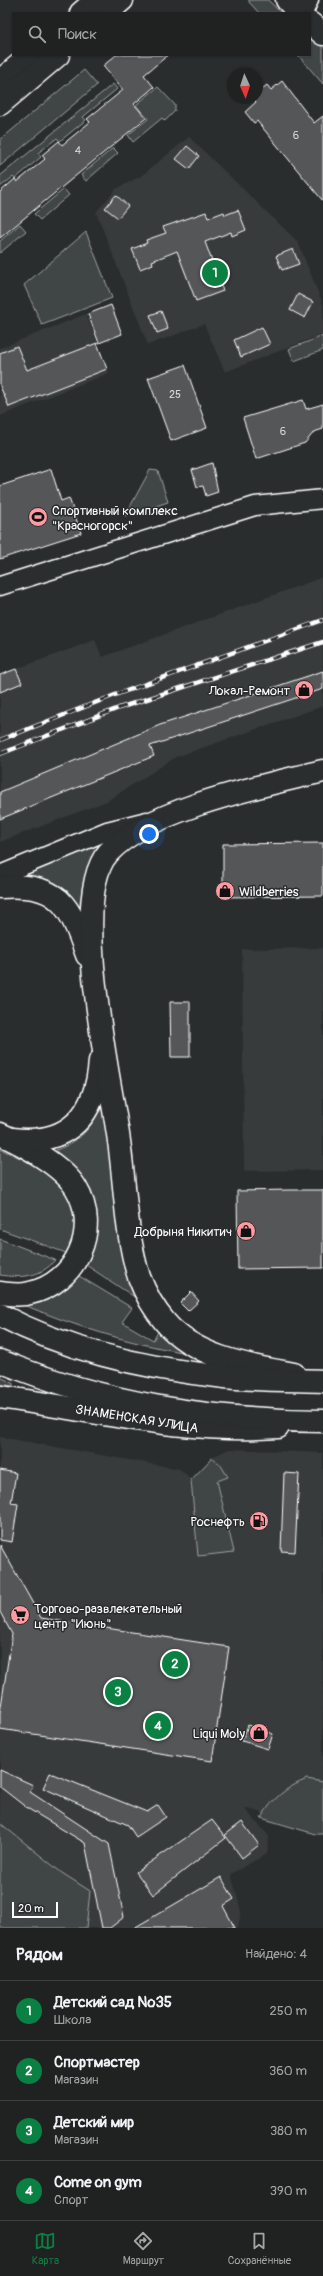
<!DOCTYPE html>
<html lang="ru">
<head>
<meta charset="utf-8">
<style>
	body { margin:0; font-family:Pangolin,sans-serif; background:#282a2a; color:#f1f3f6 }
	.compass { position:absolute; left:227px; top:68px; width:36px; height:36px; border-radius:50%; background:#202222; box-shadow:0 1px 3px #0004; rotate:177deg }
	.scale { position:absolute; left:12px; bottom:10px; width:46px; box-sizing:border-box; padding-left:4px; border:2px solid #fff; border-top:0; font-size:11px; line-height:14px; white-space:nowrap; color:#fff; -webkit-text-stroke:3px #2a2d2e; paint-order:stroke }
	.you { position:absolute; left:149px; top:834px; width:14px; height:14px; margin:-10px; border:3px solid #fff; border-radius:50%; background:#1a73e8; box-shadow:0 0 0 6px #1a73e833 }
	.badge { display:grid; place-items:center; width:26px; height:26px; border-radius:50%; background:#0b8043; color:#fff; font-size:13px; font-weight:700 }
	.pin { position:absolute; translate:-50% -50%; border:2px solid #fff; box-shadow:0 1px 4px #0006 }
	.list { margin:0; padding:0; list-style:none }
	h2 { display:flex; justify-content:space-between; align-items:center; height:52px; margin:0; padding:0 16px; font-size:17px }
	h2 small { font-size:13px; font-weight:400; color:#a2a4a5 }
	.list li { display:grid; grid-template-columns:26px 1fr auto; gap:12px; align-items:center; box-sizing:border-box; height:60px; padding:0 16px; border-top:1px solid #3d3f40 }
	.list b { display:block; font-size:15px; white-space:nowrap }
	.list p { margin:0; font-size:13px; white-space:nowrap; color:#a2a4a5 }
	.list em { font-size:13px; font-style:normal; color:#a2a4a5 }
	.icon { flex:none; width:22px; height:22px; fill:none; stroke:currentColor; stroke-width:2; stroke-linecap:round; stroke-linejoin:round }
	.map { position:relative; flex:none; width:323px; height:1928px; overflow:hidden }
	.search { position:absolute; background:#202222; box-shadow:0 1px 3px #0004; left:12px; right:12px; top:12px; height:44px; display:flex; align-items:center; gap:10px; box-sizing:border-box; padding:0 14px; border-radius:0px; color:#a2a4a5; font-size:15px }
	.sheet { height:292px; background:#202222 }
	nav { display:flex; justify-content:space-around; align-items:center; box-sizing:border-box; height:56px; border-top:1px solid #3d3f40; background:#202222; font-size:11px; color:#a2a4a5 }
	nav a { display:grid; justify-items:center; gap:2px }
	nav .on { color:#0b8043 }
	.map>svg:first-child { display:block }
</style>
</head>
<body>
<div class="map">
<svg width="323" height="1928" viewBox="0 0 323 1928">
	<rect width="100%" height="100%" fill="#2a2d2e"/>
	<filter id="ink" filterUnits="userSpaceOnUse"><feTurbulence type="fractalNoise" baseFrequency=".025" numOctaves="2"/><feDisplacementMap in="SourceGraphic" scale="8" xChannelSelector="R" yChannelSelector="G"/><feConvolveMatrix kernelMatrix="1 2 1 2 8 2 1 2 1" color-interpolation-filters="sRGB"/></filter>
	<g filter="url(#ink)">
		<g fill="#373a3b">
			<path d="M189,137L298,242L323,305V334L225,372L204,324L148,345L96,212L116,189L141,176Z"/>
			<path d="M86,314L109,373L0,416V348Z"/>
			<path d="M323,577V706L176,757L107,801L0,842V675L95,640L102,657Z"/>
			<path d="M323,948V1170L244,1171L242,949Z"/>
			<path d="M0,1437L180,1469L191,1479L212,1457L229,1449L323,1453V1829L244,1808L269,1836L267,1854L231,1874L241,1911L238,1928H86L90,1891L62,1873L0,1823Z"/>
		</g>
		<g fill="#414445" stroke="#a0a2a2">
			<path d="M249,0H268L281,13H259L249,2Z"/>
			<path d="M310,36L323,48V84L298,55H310Z"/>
			<path d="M84,70L97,85L0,166V140Z"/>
			<path d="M113,84L117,89L83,117L86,120L60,141L57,138L38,153L41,157L15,179L13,177L0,187V176Z"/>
			<path d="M158,87L175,105V111L165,121L162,118L133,142L128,135L148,119L136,105Z"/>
			<path d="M113,148L118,153L86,181L81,175Z"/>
			<path d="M64,189L69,195L40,220L34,214Z"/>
			<path d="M20,224L26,231L0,253V241Z"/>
			<path d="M86,232L112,298L42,325L24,285Z"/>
			<path d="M323,336V350L294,361L289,349Z"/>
			<path d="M150,470L158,471L168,502L125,516Z"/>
			<path d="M104,840L106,842C88,862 83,881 83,908L78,907L66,891L56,884L23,874Z"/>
			<path d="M104,1099L139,1300L86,1265C97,1246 102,1217 91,1196C82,1181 66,1167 54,1153L56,1150C82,1141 95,1124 104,1099Z"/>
			<path d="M0,1149C29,1162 69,1176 75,1212C75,1217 77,1223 76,1227C75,1236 71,1246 69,1254L0,1229Z"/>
			<path d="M0,1239L55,1260C41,1278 20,1278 0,1275Z"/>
			<path d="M79,1276L132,1308L122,1322L153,1340L160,1329L183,1345L182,1352C127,1343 75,1326 24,1305L60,1291Z"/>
			<path d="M0,1377L13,1383V1386L0,1384Z"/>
			<path d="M212,1458L220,1464L228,1477L217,1481L234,1552L198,1556L191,1480Z"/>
			<path d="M307,1779L323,1782V1834H315L261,1818C273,1798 285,1788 307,1779Z"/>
			<path d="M0,1823L62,1873L90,1891L86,1928H0Z"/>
		</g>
		<g fill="#555758" stroke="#fff">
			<path d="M116,55H168L144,75L154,87L134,104L146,118L0,238V192L15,179L17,182L45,159L42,155L59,141L62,145L90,122L87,119L123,90L103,66Z"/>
			<path d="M282,81L314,123L323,116V201L257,121L254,123L245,112L256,102L253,98H257V93L267,85L271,90Z"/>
			<path d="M187,146L199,156L189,169L176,159Z"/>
			<path d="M116,195L128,206L118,218L105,208Z"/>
			<path d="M238,210L246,230L232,236L231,232L205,242L223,291L196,301L177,251L152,261L153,264L140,269L132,249L147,243L146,240L166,233L163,227L206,212L208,218L224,212L225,215Z"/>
			<path d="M293,249L299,264L282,270L276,256Z"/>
			<path d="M298,294L313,302L305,318L290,310Z"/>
			<path d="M111,305L122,334L99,343L88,314Z"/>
			<path d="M161,311L168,329L157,333L150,315Z"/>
			<path d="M262,327L270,344L241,357L234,340Z"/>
			<path d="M97,343L107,369L9,407L0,386V353L17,346L27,370Z"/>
			<path d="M185,365L207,428L171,441L148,378Z"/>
			<path d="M303,400L306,409L323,404V429L314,432L305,443L256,459L243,418Z"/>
			<path d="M212,463L218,492L206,496L203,486L197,487L192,470Z"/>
			<path d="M51,469L61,501L69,498L81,533L0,559V486Z"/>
			<path d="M16,669L22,683L0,692V675Z"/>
			<path d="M323,671V689L150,746L154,756L0,819V792L160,725Z"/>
			<path d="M323,843V896L223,897V844Z"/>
			<path d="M170,1002H190V1057H171Z"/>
			<path d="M289,1190H323V1268L238,1269L237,1191Z"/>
			<path d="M191,1292L199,1301L188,1311L180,1303Z"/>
			<path d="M0,1470L16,1473L11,1503L18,1504L12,1542L0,1540Z"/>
			<path d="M284,1473L299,1474L295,1552L281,1551Z"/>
			<path d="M0,1545L41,1618L229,1647L212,1761L0,1729V1713L12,1634L0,1612Z"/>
			<path d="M248,1725L273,1734L268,1749L242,1741Z"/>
			<path d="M0,1770L33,1785L30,1792L109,1844L124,1917L110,1928H102L85,1843L27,1808L0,1787Z"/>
			<path d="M50,1773L147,1812L158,1805L166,1817L136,1837L128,1825L43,1788Z"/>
			<path d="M212,1820L226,1838L153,1895L136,1872Z"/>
			<path d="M242,1822L259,1845L242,1858L225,1835Z"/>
			<path d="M221,1877L234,1899L223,1906L235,1928H134Z"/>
		</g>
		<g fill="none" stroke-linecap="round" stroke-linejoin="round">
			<defs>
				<g id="street">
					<path d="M303,13L309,0"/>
					<path d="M0,586L255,506L323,499"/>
					<path d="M0,875L107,831L147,821"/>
				</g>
				<g id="secondary">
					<path d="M287,0L299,13"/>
					<path d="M310,23L323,34"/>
					<path d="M0,887C59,883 69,903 87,955"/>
					<path d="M0,1134C23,1144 63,1166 76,1188C101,1229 76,1283 30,1293C20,1296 10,1294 0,1293"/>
					<path d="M12,1139C69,1146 96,1115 100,1061"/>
					<path d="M294,1374C251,1366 195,1358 165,1322C154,1309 145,1293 139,1277C126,1237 125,1184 119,1141C111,1081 68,898 108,853C148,809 265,785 323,771"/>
					<path d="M0,1397C93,1410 184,1434 278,1427"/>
				</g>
				<g id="primary">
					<path d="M81,13L96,0"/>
					<path d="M107,13L122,0"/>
					<path d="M0,81L31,55"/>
					<path d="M0,104L58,55"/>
					<path d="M0,1315C70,1352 148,1369 225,1377C258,1380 291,1380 323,1381"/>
					<path d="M0,1361C105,1404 210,1420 323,1421"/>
				</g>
			</defs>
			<use href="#street" stroke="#fff" stroke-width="21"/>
			<use href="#secondary" stroke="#fff" stroke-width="25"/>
			<use href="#primary" stroke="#fff" stroke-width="25"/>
			<use href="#street" stroke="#2a2d2e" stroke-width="18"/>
			<use href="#secondary" stroke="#2a2d2e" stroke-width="22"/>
			<use href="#primary" stroke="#2a2d2e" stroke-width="22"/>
			<defs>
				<g id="rail">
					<path d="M0,740L115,695L323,620"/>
					<path d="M0,754L119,708L323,642"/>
				</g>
			</defs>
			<use href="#rail" stroke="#fff" stroke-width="4.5"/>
			<use href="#rail" stroke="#2a2d2e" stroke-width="3" stroke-dasharray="9" stroke-linecap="butt"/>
		</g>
	</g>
	<defs>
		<symbol id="stadium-disc" viewBox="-11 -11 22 22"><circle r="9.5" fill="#ff9aa2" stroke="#2a2d2e"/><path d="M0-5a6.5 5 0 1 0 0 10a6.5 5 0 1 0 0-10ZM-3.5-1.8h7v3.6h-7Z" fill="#111"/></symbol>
		<symbol id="shop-disc" viewBox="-11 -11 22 22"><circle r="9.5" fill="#ff9aa2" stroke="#2a2d2e"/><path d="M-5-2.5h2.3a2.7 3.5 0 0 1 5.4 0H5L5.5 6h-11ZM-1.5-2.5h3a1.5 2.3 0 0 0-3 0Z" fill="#111"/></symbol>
		<symbol id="fuel-disc" viewBox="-11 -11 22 22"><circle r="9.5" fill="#ff9aa2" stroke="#2a2d2e"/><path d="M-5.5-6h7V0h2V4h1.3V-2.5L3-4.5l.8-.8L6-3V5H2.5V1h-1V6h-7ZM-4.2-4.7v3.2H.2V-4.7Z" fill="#111"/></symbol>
		<symbol id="supermarket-disc" viewBox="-11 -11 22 22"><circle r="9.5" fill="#ff9aa2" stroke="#2a2d2e"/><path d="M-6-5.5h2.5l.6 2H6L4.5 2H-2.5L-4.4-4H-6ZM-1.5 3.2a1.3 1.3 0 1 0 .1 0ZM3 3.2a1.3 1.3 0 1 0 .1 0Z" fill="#111"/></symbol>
	</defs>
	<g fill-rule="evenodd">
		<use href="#stadium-disc" x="27" y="506" width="22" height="22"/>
		<use href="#shop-disc" x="293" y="679" width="22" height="22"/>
		<use href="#shop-disc" x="214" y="880" width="22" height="22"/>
		<use href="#shop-disc" x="235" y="1220" width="22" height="22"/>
		<use href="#fuel-disc" x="248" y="1510" width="22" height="22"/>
		<use href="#supermarket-disc" x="9" y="1604" width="22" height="22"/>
		<use href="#shop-disc" x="248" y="1722" width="22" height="22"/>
	</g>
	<g text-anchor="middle" stroke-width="3" stroke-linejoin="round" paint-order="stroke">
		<g font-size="11" fill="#d4d5d5">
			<text x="296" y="139">6</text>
			<text x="78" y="154">4</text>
			<text x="175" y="398">25</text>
			<text x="283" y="435">6</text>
		</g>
		<g font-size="13" fill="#fff" stroke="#2a2d2e" text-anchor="end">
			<text x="52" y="515" text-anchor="start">Спортивный комплекс<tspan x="52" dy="15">"Красногорск"</tspan></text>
			<text x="290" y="695">Локал-Ремонт</text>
			<text x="239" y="896" text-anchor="start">Wildberries</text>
			<text x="232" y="1236">Добрыня Никитич</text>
			<text x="245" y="1526">Роснефть</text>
			<text x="34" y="1613" text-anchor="start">Торгово-развлекательный<tspan x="34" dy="15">центр "Июнь"</tspan></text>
			<text x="245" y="1738">Liqui Moly</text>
		</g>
		<g font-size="13" fill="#fff" stroke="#2a2d2e">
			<text transform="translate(137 1418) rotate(9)" y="5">ЗНАМЕНСКАЯ УЛИЦА</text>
		</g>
	</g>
</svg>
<svg class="compass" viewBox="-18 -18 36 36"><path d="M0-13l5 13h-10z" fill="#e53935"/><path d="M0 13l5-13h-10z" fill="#a2a4a5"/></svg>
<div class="scale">20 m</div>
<div class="you"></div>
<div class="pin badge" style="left:215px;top:273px">1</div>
<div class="pin badge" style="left:175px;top:1664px">2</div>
<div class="pin badge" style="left:118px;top:1692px">3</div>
<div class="pin badge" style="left:158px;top:1726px">4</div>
<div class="search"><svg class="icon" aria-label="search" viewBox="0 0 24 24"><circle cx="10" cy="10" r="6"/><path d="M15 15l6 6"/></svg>Поиск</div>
</div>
<section class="sheet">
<h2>Рядом<small>Найдено: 4</small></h2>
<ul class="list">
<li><span class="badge">1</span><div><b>Детский сад №35</b><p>Школа</p></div><em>250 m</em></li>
<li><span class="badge">2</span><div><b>Спортмастер</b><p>Магазин</p></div><em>360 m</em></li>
<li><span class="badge">3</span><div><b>Детский мир</b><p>Магазин</p></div><em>380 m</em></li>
<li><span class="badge">4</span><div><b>Come on gym</b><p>Спорт</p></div><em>390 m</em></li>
</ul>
</section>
<nav>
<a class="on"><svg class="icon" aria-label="map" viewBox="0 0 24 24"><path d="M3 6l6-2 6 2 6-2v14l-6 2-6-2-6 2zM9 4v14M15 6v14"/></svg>Карта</a>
<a><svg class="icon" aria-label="directions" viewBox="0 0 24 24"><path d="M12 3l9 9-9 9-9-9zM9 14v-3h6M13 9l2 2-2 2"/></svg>Маршрут</a>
<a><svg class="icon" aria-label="saved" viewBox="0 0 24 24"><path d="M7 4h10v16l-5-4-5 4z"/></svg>Сохранённые</a>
</nav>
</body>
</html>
